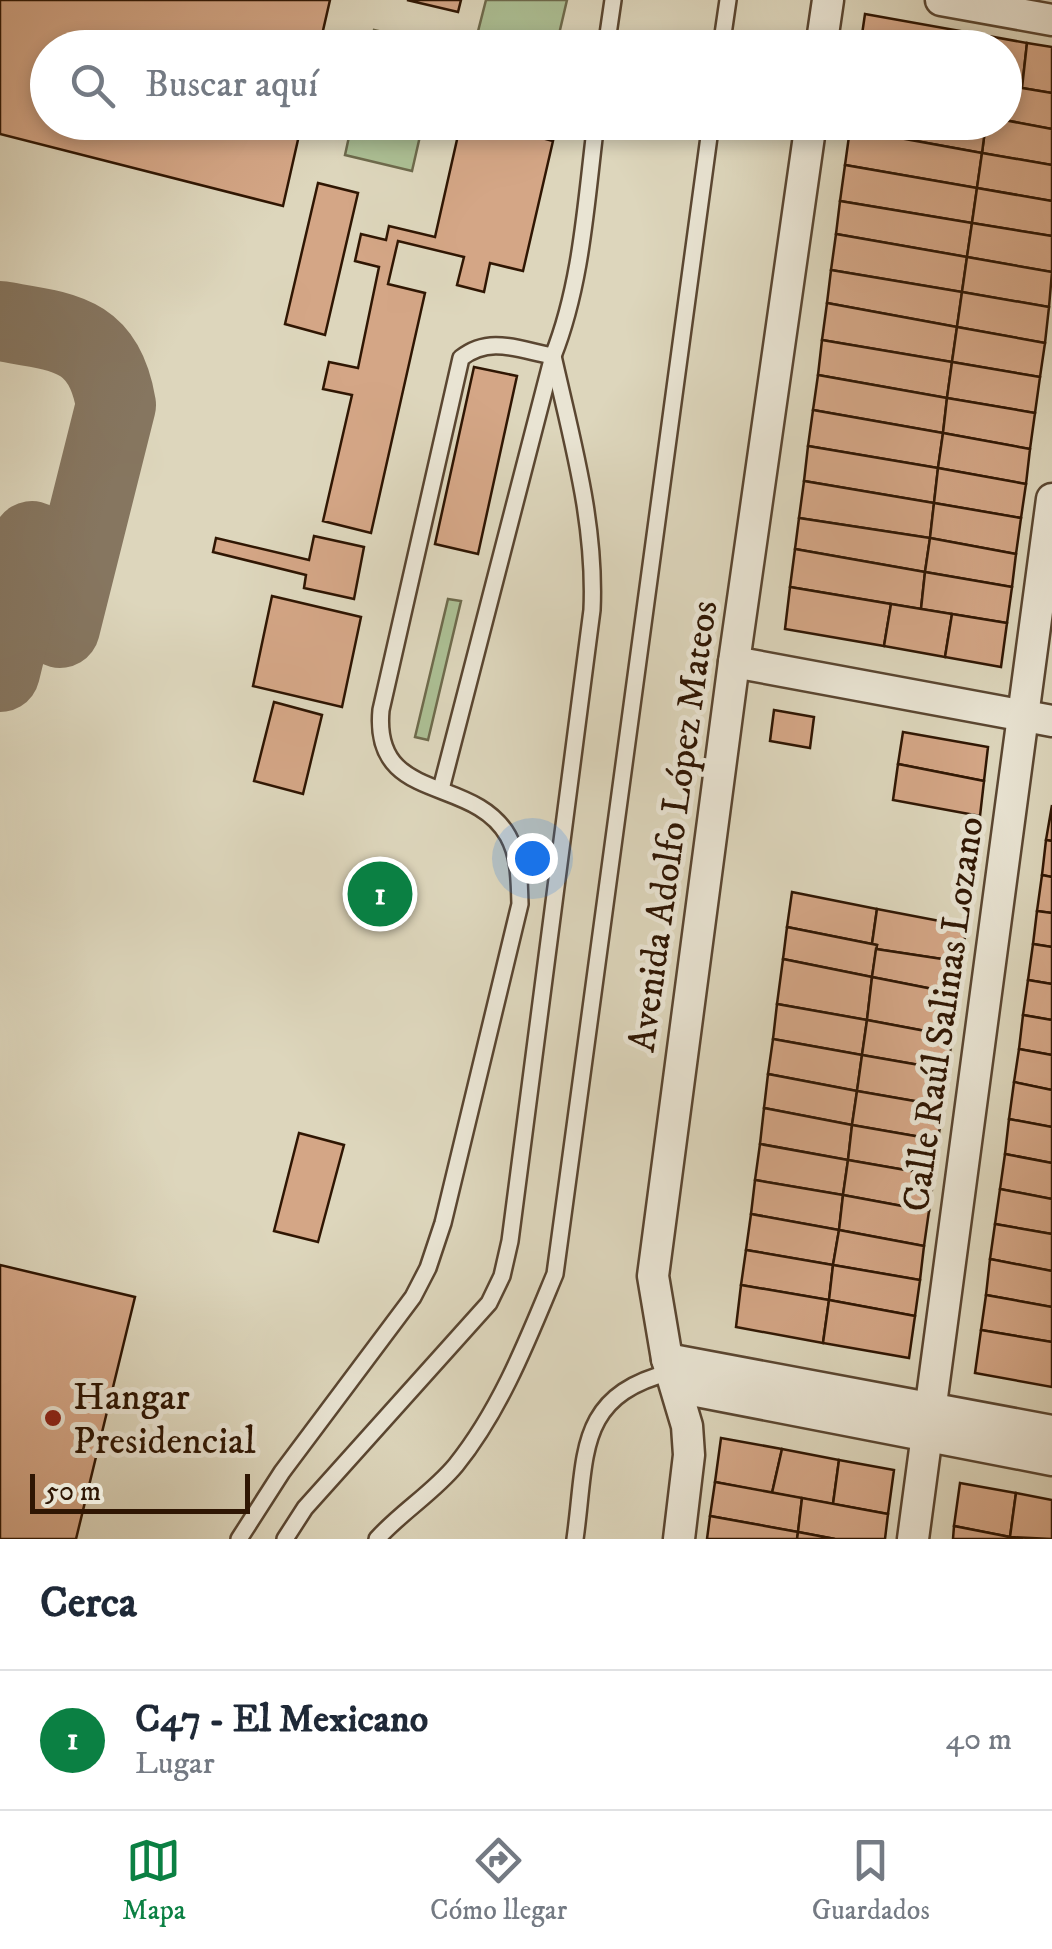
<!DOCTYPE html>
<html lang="es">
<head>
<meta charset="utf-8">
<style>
	body { margin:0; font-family:"IM FELL DW Pica",serif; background:#f6f6f7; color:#1f2937 }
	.scale { position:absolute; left:30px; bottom:25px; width:220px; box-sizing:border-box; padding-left:10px; border:5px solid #2f1603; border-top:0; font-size:28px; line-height:35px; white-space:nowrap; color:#2f1603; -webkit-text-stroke:8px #e9e4d3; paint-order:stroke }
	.you { position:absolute; left:532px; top:858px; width:35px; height:35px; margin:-25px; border:8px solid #fff; border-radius:50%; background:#1a73e8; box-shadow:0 0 0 15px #1a73e833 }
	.badge { display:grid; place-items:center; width:65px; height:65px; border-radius:50%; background:#0b8043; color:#fff; font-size:32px; font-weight:700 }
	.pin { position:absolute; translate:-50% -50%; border:5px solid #fff; box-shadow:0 2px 10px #0006 }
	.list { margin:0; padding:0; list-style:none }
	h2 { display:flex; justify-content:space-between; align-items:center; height:130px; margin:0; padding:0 40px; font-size:42px }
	h2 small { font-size:32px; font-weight:400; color:#747a83 }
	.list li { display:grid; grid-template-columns:65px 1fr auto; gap:30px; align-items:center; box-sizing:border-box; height:140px; padding:0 40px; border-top:2px solid #e0e1e3 }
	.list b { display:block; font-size:38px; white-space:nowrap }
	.list p { margin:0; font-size:32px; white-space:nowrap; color:#747a83 }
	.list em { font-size:32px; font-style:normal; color:#747a83 }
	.icon { flex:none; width:55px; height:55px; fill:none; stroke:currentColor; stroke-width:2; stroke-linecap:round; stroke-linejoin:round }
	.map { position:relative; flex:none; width:1052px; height:1539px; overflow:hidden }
	.search { position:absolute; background:#fff; box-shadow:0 5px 15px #0003; left:30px; right:30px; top:30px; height:110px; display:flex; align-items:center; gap:25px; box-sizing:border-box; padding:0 35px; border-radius:55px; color:#747a83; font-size:38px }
	.sheet { height:270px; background:#fff }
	nav { display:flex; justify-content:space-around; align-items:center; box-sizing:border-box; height:140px; border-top:2px solid #e0e1e3; background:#fff; font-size:28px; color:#747a83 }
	nav a { display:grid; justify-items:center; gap:5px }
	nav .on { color:#0b8043 }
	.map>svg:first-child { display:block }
</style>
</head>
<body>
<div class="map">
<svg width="1052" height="1539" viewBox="0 0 1052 1539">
	<rect width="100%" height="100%" fill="#ddd6bc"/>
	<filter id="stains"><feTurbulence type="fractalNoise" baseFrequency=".002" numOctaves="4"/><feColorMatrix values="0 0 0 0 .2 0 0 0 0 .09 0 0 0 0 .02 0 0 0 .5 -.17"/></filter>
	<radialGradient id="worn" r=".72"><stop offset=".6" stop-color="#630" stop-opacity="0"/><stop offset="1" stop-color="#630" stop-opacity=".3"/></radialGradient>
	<g fill="#acbf94" stroke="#6e6a4c" stroke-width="2.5">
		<path d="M486,0H567L556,47H474Z"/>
		<path d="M374,30L442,46L441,47H370Z"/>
		<path d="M352,123H423L412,171L345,155Z"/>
		<path d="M448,599L461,601L428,740L415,737Z"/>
	</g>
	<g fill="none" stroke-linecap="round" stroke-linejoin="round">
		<g stroke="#867660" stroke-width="80">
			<path d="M0,321C63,332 104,332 116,405L60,628"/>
			<path d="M0,672L32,541"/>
		</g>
	</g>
	<g fill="#d4a686" stroke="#2f1603" stroke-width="2.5">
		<path d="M0,0H330L319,48H48V122H302L283,206L0,134Z"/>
		<path d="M407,0H461L458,12Z"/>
		<path d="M865,14L966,32L964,48H860Z"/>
		<path d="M966,32L1027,43L1022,88L1004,85V48H964Z"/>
		<path d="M1027,43L1052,47V93L1022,88Z"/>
		<path d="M1004,85L1052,93V129L1004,120Z"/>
		<path d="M1004,120L1052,129V165L982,153L986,122Z"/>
		<path d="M461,122H482L553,141L523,271L490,263L484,292L457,285L464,257L398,241L388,284L425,293L371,533L323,521L352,395L323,389L329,362L358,368L379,267L355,261L361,234L386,240L389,226L435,237Z"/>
		<path d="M850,122H986L982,153L850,129Z"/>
		<path d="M850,129L982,153L977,188L845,165Z"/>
		<path d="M982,153L1052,165V201L977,188Z"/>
		<path d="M845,165L977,188L972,223L840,201Z"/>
		<path d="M318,183L358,193L325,335L285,324Z"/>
		<path d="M977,188L1052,201V236L972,223Z"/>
		<path d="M840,201L972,223L967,257L836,234Z"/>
		<path d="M972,223L1052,236V272L967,257Z"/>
		<path d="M836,234L967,257L962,292L831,270Z"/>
		<path d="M967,257L1052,272L1049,307L962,292Z"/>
		<path d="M831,270L962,292L957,327L827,303Z"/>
		<path d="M962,292L1049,307L1045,343L957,327Z"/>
		<path d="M827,303L957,327L952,362L822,340Z"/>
		<path d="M957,327L1045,343L1040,377L952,362Z"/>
		<path d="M822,340L952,362L947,398L818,375Z"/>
		<path d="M952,362L1040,377L1035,413L947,398Z"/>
		<path d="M474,367L517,376L478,554L435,544Z"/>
		<path d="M818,375L947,398L943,433L813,410Z"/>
		<path d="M947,398L1035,413L1030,449L943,433Z"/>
		<path d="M813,410L943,433L938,468L808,446Z"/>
		<path d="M943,433L1030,449L1026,484L938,468Z"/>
		<path d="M808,446L938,468L934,503L804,481Z"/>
		<path d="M938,468L1026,484L1021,518L934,503Z"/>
		<path d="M804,481L934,503L930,538L799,518Z"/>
		<path d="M934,503L1021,518L1016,554L930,538Z"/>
		<path d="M799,518L930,538L925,572L795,549Z"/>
		<path d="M314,536L364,547L354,599L304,588L306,575L213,552L216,538L309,560Z"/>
		<path d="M930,538L1016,554L1012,587L925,572Z"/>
		<path d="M795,549L925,572L921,609L790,587Z"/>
		<path d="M925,572L1012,587L1007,623L921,609Z"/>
		<path d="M790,587L891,604L884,646L785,629Z"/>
		<path d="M272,596L361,617L342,707L253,686Z"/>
		<path d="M891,604L952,614L945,657L884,646Z"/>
		<path d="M952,614L1007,623L1001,667L945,657Z"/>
		<path d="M274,702L322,715L303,794L254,781Z"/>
		<path d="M774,710L814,717L810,748L770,741Z"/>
		<path d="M903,732L988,747L984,781L898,764Z"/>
		<path d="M898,764L984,781L980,816L893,800Z"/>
		<path d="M1052,805V841L1046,840Z"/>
		<path d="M1046,840L1052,841V877L1042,875Z"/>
		<path d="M1042,875L1052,877V913L1037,911Z"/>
		<path d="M792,892L877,909L872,944L787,927Z"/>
		<path d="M877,909L966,926L962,962L876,949L877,945L872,944Z"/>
		<path d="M1037,911L1052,913V947L1033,944Z"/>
		<path d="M787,927L877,945L872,977L783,959Z"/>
		<path d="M1033,944L1052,947V984L1028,980Z"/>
		<path d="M876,949L962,962L958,994L872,977Z"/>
		<path d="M783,959L872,977L867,1020L777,1004Z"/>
		<path d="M872,977L958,994L952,1036L867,1020Z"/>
		<path d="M1028,980L1052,984V1020L1023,1015Z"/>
		<path d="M777,1004L867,1020L862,1055L773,1039Z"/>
		<path d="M1023,1015L1052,1020V1055L1019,1049Z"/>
		<path d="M867,1020L952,1036L948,1070L862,1055Z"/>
		<path d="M773,1039L862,1055L857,1091L768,1074Z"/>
		<path d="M1019,1049L1052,1055V1090L1014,1082Z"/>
		<path d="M862,1055L948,1070L943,1106L857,1091Z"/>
		<path d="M768,1074L857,1091L852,1125L764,1108Z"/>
		<path d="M1014,1082L1052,1090V1127L1009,1119Z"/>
		<path d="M857,1091L943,1106L938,1140L852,1125Z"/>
		<path d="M764,1108L852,1125L848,1160L760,1144Z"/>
		<path d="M1009,1119L1052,1127V1163L1005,1154Z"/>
		<path d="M852,1125L938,1140L934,1175L848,1160Z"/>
		<path d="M299,1133L344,1145L318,1242L274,1231Z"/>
		<path d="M760,1144L848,1160L843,1195L755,1180Z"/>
		<path d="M1005,1154L1052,1163V1199L1000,1189Z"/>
		<path d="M848,1160L934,1175L929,1211L843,1195Z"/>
		<path d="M755,1180L843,1195L839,1230L751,1214Z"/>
		<path d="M1000,1189L1052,1199V1234L995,1224Z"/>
		<path d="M843,1195L929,1211L924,1246L839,1230Z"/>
		<path d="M751,1214L839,1230L833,1265L746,1250Z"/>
		<path d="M995,1224L1052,1234V1271L990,1259Z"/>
		<path d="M839,1230L924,1246L920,1280L833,1265Z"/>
		<path d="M746,1250L833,1265L829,1300L741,1285Z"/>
		<path d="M990,1259L1052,1271V1307L986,1295Z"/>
		<path d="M0,1265L135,1297L76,1539H0Z"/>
		<path d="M833,1265L920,1280L915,1316L829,1300Z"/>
		<path d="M741,1285L829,1300L823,1343L736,1327Z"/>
		<path d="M986,1295L1052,1307V1342L981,1330Z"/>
		<path d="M829,1300L915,1316L909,1358L823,1343Z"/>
		<path d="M981,1330L1052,1342V1387L975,1373Z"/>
		<path d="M721,1438L782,1449L772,1493L715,1482Z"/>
		<path d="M782,1449L839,1460L833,1504L772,1493Z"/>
		<path d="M839,1460L894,1470L888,1514L833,1504Z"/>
		<path d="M715,1482L802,1498L798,1532L710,1516Z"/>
		<path d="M960,1483L1016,1493L1010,1537L954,1526Z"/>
		<path d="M1016,1493L1052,1500V1539L1010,1537Z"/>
		<path d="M802,1498L888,1514L885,1539H835L798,1532Z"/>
		<path d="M710,1516L798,1532L797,1539H707Z"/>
		<path d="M954,1526L1010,1537L1023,1539H953Z"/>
		<path d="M798,1532L835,1539H797Z"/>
	</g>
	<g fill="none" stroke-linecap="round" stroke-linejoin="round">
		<defs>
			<g id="service">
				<path d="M606,48L613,0"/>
				<path d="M721,48L728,0"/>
				<path d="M441,789L553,356C582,283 586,201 596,122"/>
				<path d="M239,1539L282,1472L413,1297L428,1268L443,1223L520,904C519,880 520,858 508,836C473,774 372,805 381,710L461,358C490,335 519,350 553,356"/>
				<path d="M285,1539L305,1508L489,1303L502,1276L510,1241L592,610C596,523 572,441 553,356"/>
				<path d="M377,1539C401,1512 433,1493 456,1465C501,1409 528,1339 555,1274L711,122"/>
				<path d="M575,1539C587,1455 575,1396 671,1372"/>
			</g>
			<g id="minor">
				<path d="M941,0L1052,20"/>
				<path d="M821,48L828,0"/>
				<path d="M734,662L1052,721"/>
				<path d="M667,1359L1052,1431"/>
				<path d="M676,1387L1052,1460"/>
				<path d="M679,1539L689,1455L687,1426L667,1359L653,1276L734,662L811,122"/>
				<path d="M913,1539L1052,499"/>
			</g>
		</defs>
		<use href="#service" stroke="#5a4631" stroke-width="20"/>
		<use href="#minor" stroke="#5a4631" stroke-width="35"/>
		<use href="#service" stroke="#e9e4d3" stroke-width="15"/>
		<use href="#minor" stroke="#e9e4d3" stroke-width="30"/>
	</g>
	<circle fill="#8f2418" stroke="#e9e4d3" stroke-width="4" cx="53" cy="1418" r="10"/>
	<g text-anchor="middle" stroke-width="10" stroke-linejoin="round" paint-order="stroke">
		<g font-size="38" fill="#2f1603" stroke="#e9e4d3">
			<text transform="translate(672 826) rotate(-82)" y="13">Avenida Adolfo López Mateos</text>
			<text transform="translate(942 1014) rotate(-82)" y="13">Calle Raúl Salinas Lozano</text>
		</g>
		<g font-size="38" fill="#2f1603" stroke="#e9e4d3" text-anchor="start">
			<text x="73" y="1409">Hangar<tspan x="73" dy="44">Presidencial</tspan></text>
		</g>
	</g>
	<rect width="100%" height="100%" filter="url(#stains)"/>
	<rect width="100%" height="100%" fill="url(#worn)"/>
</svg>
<div class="scale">50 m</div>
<div class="you"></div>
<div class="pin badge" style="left:380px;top:894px">1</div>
<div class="search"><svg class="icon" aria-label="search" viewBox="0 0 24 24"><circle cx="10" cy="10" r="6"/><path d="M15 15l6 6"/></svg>Buscar aquí</div>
</div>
<section class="sheet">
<h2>Cerca<small></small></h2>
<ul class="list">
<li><span class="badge">1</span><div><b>C47 - El Mexicano</b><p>Lugar</p></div><em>40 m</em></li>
</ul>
</section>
<nav>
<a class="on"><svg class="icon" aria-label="map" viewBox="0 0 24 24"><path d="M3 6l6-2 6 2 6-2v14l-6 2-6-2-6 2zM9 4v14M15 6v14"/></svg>Mapa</a>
<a><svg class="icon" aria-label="directions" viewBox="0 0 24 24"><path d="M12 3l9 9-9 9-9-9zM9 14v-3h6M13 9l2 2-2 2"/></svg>Cómo llegar</a>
<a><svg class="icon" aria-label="saved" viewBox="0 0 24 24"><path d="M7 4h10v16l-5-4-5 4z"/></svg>Guardados</a>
</nav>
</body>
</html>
